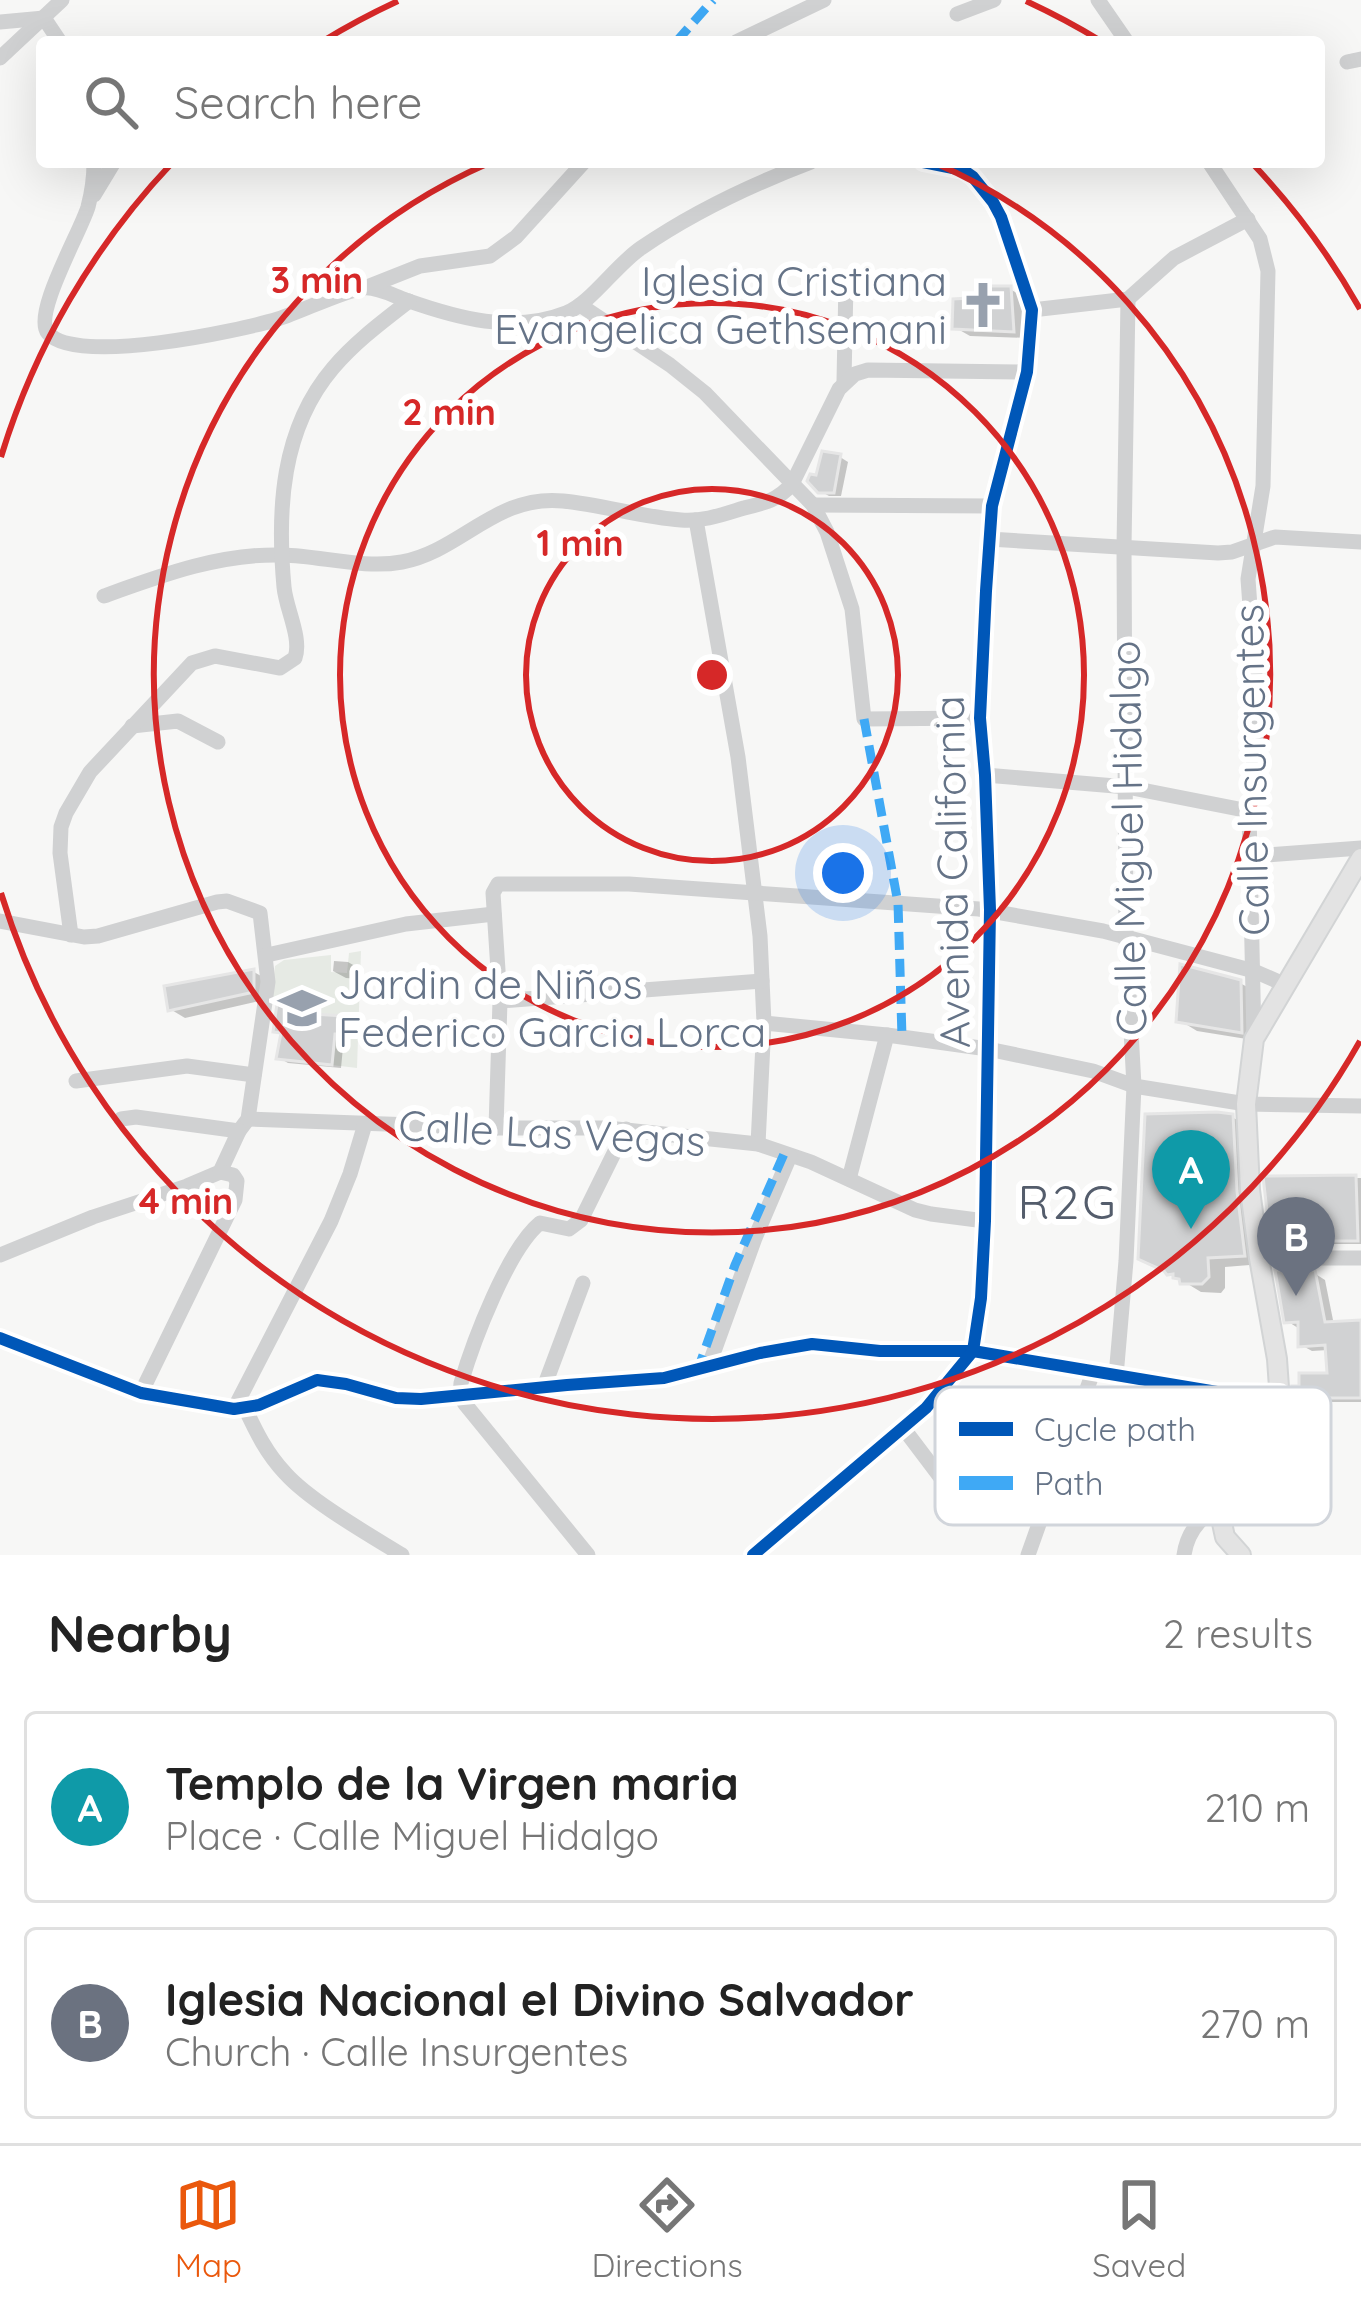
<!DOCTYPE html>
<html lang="en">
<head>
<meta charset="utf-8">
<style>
	body { margin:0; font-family:Quicksand,sans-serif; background:#f2f2f2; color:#222 }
	.you { position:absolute; left:843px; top:873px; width:42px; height:42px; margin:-30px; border:9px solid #fff; border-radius:50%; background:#1a73e8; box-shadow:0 0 0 18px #1a73e833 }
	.badge { display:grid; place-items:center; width:78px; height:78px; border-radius:50%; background:#ea580c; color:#fff; font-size:39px; font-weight:700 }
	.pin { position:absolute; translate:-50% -99px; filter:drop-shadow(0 3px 6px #0008) }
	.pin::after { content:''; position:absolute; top:63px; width:42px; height:36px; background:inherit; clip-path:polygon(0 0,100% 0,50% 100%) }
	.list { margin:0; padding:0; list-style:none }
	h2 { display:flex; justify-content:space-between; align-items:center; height:156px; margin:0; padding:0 48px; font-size:51px }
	h2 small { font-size:39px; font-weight:400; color:#767676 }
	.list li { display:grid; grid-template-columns:78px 1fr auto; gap:36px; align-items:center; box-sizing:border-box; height:192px; margin:0 24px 24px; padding:0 24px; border:3px solid #e0e0e0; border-radius:12px }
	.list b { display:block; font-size:45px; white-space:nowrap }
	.list p { margin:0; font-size:39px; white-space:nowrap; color:#767676 }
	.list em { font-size:39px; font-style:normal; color:#767676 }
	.icon { flex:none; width:66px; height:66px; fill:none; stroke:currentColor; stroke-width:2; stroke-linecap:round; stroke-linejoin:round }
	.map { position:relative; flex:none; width:1361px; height:1555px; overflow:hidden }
	.search { position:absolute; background:#fff; box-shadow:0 12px 48px #0002; left:36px; right:36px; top:36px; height:132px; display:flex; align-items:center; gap:30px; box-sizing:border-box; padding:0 42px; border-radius:12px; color:#767676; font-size:45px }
	.sheet { height:588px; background:#fff }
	nav { display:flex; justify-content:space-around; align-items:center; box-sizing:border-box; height:168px; border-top:3px solid #e0e0e0; background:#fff; font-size:33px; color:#767676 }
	nav a { display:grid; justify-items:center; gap:6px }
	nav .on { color:#ea580c }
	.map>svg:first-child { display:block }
</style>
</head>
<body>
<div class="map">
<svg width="1361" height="1555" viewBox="0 0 1361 1555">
	<rect width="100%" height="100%" fill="#f7f7f6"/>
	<path fill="#e6eae4" d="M361,951L357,1068L332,1065L336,1034L342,1033L343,1016L315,1014L314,1008L271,1002L275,966L284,960L331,955V972L347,973L349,953Z"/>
	<g fill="#0003">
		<path d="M1010,289L1025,298L1027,338L970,336L956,328L989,300Z"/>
		<path d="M840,457L848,462L841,496H829L820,491L818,479Z"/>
		<path d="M334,961L348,962L360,969V979L346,978L333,971Z"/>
		<path d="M254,972L268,980V999L185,1018L170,1009Z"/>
		<path d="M1240,983L1258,993L1259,1041L1197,1031L1179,1020Z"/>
		<path d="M314,1011L352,1024L351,1037H344L341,1068L288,1063L279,1058L283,1035L276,1030Z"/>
		<path d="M1232,1117L1250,1127L1262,1264L1225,1267V1288L1221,1293L1201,1292L1168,1272Z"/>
		<path d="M1361,1178V1244H1322V1249H1283L1274,1244L1266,1179Z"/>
		<path d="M1314,1273L1325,1280L1334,1325L1361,1323V1402H1307L1296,1396L1330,1376L1328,1350L1312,1351L1301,1345L1298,1328L1287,1321Z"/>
	</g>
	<g fill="#d1d2d3" stroke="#e6e6e6" stroke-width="3">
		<path d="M986,286H1011L1014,332L952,329L953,299L986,297Z"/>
		<path d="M822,451L841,454L834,493H818L807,481L810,474L816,475Z"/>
		<path d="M1180,964L1241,980L1242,1033L1176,1022Z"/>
		<path d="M254,969V992L168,1011L164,986Z"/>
		<path d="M277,1004L315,1008L314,1014L344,1016L342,1034H335L332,1065L276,1059L281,1033L273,1032Z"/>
		<path d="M1217,1112L1233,1114L1237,1191L1245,1256L1208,1258L1209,1277L1202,1284H1180L1179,1279L1173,1278V1274L1167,1275L1164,1271L1138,1259L1145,1114Z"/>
		<path d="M1356,1175L1358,1241H1314V1246H1271L1263,1176Z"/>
		<path d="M1275,1270H1315L1325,1322L1361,1320V1398H1293L1292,1386H1299V1373H1327L1325,1345L1298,1347V1322L1284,1323Z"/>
	</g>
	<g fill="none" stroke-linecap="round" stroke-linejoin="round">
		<defs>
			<path id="major" d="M1241,1555L1225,1537L1222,1523L1224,1510L1235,1491L1257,1471L1274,1448L1281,1416L1277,1359L1259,1258L1250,1190L1246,1104L1254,1039L1361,858"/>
		</defs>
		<use href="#major" stroke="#d2d4d5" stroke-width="22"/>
		<g stroke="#d0d1d2" stroke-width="15">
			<path d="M1098,0L1127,42"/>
			<path d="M957,14L994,0"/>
			<path d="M0,22L44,18L60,42"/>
			<path d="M736,42L824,0"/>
			<path d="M0,58L62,0"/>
			<path d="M1347,62L1361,59"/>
			<path d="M94,162C94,177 92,192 88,207C81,231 32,315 48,333C75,366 239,331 278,319C303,311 340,292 363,288C376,286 394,296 406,300C457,318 513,334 566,313C590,304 616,265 641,248C692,213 753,184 811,162"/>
			<path d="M1209,162L1260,239L1268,271L1263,486L1248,579L1258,716L1249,811L1254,1039"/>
			<path d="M94,195L114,162"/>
			<path d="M367,287L420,266L490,256L516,237L584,162"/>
			<path d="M580,305L670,365L705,393L813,505L827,532L852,609L864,719L980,718"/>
			<path d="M1032,310L1128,299L1174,258L1248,219"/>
			<path d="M844,381L846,282"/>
			<path d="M813,505L992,506"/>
			<path d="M696,520L738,757L760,936L764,1023L758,1144"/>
			<path d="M989,539L1218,553L1232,552L1275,537L1361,542"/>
			<path d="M104,596C162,575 221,553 283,555C321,556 364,569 402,562C461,551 496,494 563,501C603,505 642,517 681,520C703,522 724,514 744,508C765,503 778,500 792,484L839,389L855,374L868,370L1027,372"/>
			<path d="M132,726L178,721L218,742"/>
			<path d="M985,775L1127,787L1249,811"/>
			<path d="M1252,856L1361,848"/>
			<path d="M0,921L84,937L98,936L217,902L227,901L260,913L268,982L248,1119L239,1131L220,1172L187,1186L93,1217L0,1255"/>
			<path d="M71,935L60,853L61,827L66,813L90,772L192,663L215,656L280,668L295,658C302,638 286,609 284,587C277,510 281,429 333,368C355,342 382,322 409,301"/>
			<path d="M267,955L406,924L494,914"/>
			<path d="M500,1001L762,981"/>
			<path d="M764,1023L887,1035L988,1049L1093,1071L1134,1086L1246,1104L1361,1106"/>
			<path d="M76,1081L187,1066L254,1075"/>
			<path d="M121,1119L136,1117L239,1131"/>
			<path d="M248,1119L496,1128H607L758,1144L811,1162L915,1210L931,1214L985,1221"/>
			<path d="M496,1128L500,1001L493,893L498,884H629L979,909L1103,931L1254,971L1286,985"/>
			<path d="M849,1179L887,1035"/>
			<path d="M1259,1258H1361"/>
			<path d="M0,1338L141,1393L234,1409L259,1405L317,1380L346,1384L396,1398L421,1399L567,1385L664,1378L760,1353L812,1344L880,1351H973L1217,1392L1280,1393"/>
			<path d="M708,1368L755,1238L790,1156"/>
			<path d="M1116,1376L1126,1261L1134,1086L1126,938L1124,547L1128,299"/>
			<path d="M544,1387L583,1283"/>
			<path d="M141,1393L235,1200L237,1181L233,1175L220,1172"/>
			<path d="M245,1408C256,1432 267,1454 285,1473C310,1501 368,1534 402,1555"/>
			<path d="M234,1409L331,1221L350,1174L365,1124"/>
			<path d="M904,1429L941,1478L950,1479L981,1470"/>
			<path d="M588,1555L465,1404L460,1396L461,1383C473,1342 508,1249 540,1223L569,1229L581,1220L626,1129"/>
			<path d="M753,1555L926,1408L973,1351L981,1298L985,1221L990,910L985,775L980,718L986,591L992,506L1027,372L1032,310L1001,217L993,202L973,177L963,170L923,162"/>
			<path d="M1028,1555L1093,1372"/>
			<path d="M1184,1555C1188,1527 1205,1514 1228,1500"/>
		</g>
		<use href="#major" stroke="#e3e3e3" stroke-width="18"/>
		<g stroke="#3fa9f5" stroke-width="9" stroke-dasharray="18 9" stroke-linecap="butt">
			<path d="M676,42L713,0"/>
			<path d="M864,719L898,903L902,1037"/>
			<path d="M697,1372L735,1265L784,1154"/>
		</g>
		<defs>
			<g id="cycleway">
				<path d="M0,1338L141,1393L234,1409L259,1405L317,1380L346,1384L396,1398L421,1399L567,1385L664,1378L760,1353L812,1344L880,1351H973L1217,1392L1280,1393"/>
				<path d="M753,1555L926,1408L973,1351L981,1298L985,1221L990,910L985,775L980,718L986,591L992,506L1027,372L1032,310L1001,217L993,202L973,177L963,170L923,162"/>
			</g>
		</defs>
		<use href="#cycleway" stroke="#fff" stroke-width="20"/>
		<use href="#cycleway" stroke="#0057b8" stroke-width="12"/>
	</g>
	<g fill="none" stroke="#d62828" stroke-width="6">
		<circle cx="712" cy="675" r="186"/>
		<circle cx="712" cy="675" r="372"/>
		<path d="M935 163A558 558 0 1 1 489 163"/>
		<path d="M1360 1041A744 744 0 0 1 1 893M1 457A744 744 0 0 1 172 163M323 41A744 744 0 0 1 398 1M1026 1A744 744 0 0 1 1101 41M1252 163A744 744 0 0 1 1360 309"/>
	</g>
	<defs>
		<symbol id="church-bare" viewBox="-9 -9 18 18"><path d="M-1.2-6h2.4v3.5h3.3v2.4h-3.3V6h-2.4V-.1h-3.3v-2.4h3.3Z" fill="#98a1ae" stroke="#fff" stroke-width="2.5" paint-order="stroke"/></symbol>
		<symbol id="school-bare" viewBox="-9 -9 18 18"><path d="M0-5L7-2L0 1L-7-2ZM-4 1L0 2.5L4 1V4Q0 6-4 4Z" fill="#98a1ae" stroke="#fff" stroke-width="2.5" paint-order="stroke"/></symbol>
	</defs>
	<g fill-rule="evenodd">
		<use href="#church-bare" x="950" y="272" width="66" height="66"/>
		<use href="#school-bare" x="269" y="975" width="66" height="66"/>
	</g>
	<g text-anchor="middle" stroke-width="12" stroke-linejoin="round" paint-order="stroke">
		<g font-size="42" fill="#657387" stroke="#fff" text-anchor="end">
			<text x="947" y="296">Iglesia Cristiana<tspan x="947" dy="48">Evangelica Gethsemani</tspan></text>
			<text x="338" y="999" text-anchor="start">Jardin de Niños<tspan x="338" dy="48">Federico Garcia Lorca</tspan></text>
		</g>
		<g font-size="42" fill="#657387" stroke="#fff">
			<text transform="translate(1251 770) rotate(-91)" y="15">Calle Insurgentes</text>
			<text transform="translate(1128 838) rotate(-91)" y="15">Calle Miguel Hidalgo</text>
			<text transform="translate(952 872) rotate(-91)" y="15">Avenida California</text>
			<text transform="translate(552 1133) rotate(3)" y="15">Calle Las Vegas</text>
		</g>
		<g font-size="48" letter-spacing="3" fill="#545d6c" stroke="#fff">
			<text x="1068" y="1219">R2G</text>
		</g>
	</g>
	<rect x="935" y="1387" width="396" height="138" rx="18" fill="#fff" stroke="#d1d5db" stroke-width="3"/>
	<rect x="959" y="1422" width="54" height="14" fill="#0057b8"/>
	<rect x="959" y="1476" width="54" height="14" fill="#3fa9f5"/>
	<g font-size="33" fill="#657387">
		<text x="1034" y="1441">Cycle path</text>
		<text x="1034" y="1495">Path</text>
	</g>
	<circle cx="712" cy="675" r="18" fill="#d62828" stroke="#fff" stroke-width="6"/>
	<g font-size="36" text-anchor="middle" font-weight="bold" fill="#d62828" stroke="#fff" stroke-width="12" stroke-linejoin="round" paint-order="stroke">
		<text x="317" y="293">3 min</text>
		<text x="449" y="425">2 min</text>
		<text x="580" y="556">1 min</text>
		<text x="186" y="1214">4 min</text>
	</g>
</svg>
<div class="you"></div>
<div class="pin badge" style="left:1191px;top:1229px;background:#0f9aa8">A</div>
<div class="pin badge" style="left:1296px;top:1296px;background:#6b7280">B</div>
<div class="search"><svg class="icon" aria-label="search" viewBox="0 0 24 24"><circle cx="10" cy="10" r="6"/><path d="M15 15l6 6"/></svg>Search here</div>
</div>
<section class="sheet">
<h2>Nearby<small>2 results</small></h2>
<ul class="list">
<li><span class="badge" style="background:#0f9aa8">A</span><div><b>Templo de la Virgen maria</b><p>Place · Calle Miguel Hidalgo</p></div><em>210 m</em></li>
<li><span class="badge" style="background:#6b7280">B</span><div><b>Iglesia Nacional el Divino Salvador</b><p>Church · Calle Insurgentes</p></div><em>270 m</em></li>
</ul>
</section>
<nav>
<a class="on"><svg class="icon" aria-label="map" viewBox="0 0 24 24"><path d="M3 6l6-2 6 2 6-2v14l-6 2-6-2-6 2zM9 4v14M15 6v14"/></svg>Map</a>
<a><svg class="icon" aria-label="directions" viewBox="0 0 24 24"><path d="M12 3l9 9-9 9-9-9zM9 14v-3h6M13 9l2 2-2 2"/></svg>Directions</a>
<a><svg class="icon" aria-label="saved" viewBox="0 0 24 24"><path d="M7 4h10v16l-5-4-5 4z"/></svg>Saved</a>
</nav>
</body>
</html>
